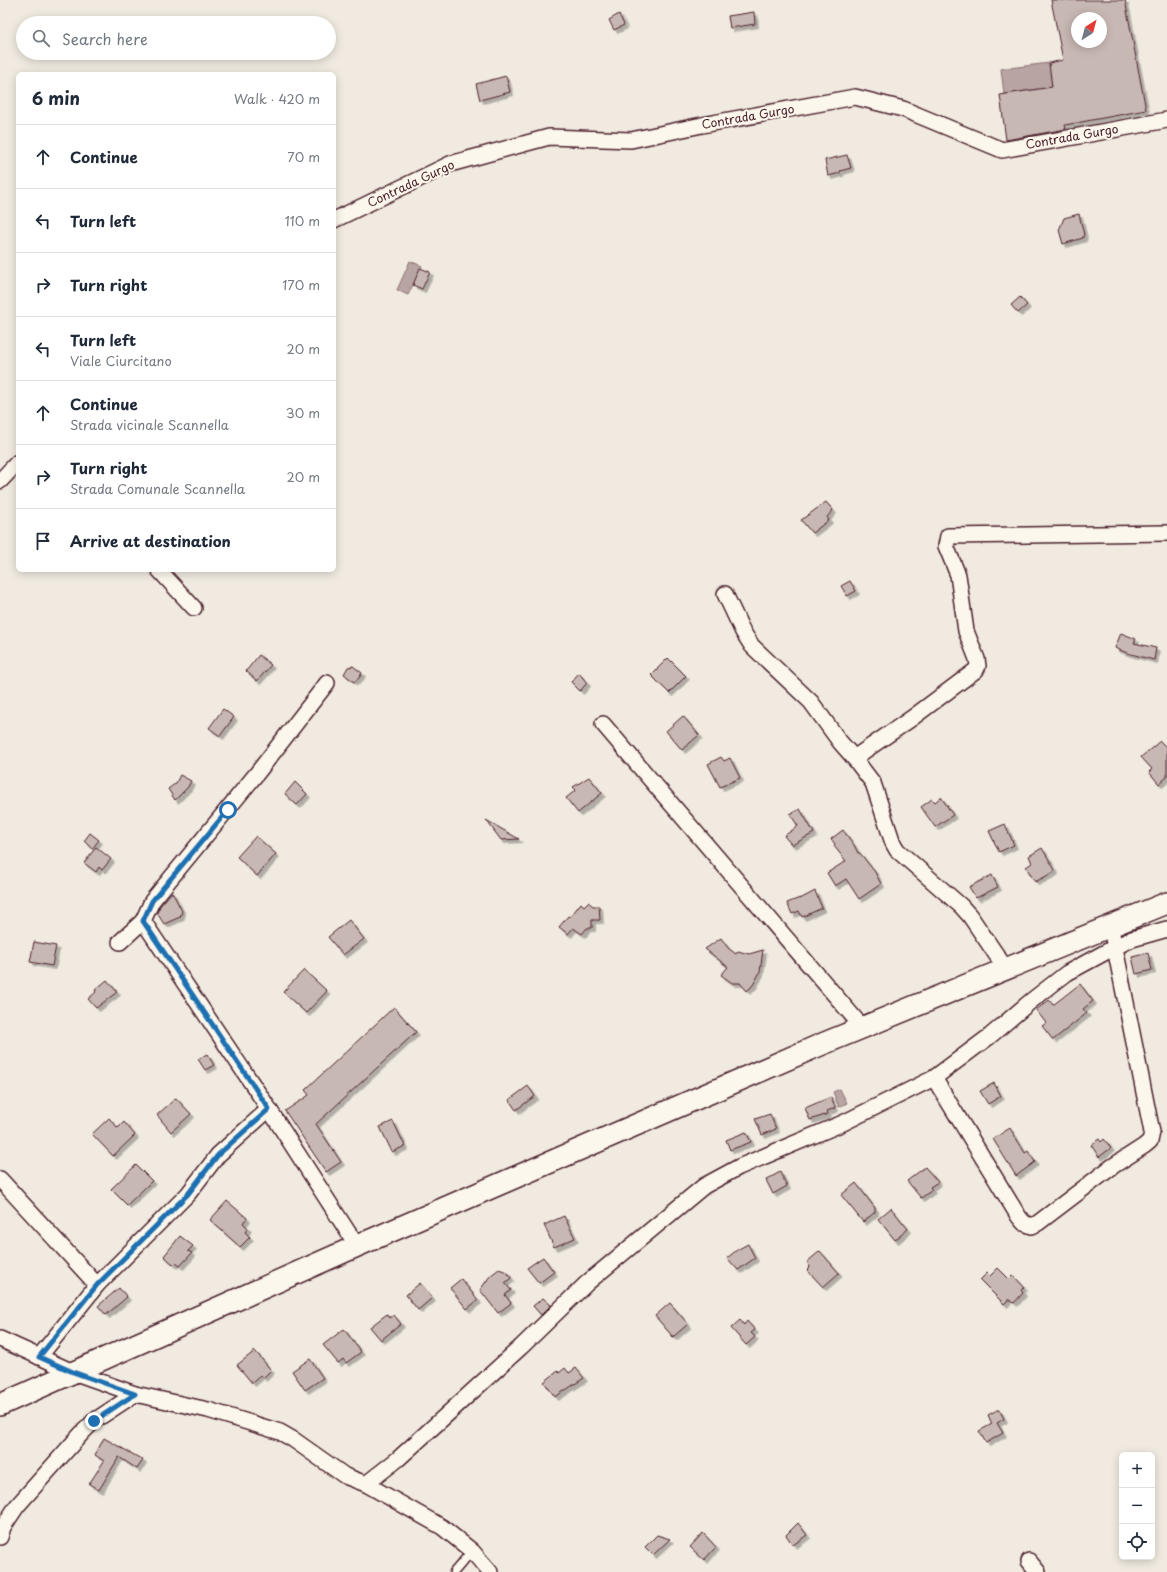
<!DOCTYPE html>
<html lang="en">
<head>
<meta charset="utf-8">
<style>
	body { margin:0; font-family:"Playpen Sans",sans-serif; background:#f6f6f7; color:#1f2937 }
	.controls { position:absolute; right:12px; bottom:12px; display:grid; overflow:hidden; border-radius:6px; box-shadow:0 2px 10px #0003 }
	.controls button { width:36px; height:36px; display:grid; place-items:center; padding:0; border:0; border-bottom:1px solid #e0e1e3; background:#fff; color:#1f2937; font:20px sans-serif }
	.compass { position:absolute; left:1071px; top:12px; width:36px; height:36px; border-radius:50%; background:#fff; box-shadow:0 2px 10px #0003; rotate:36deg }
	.stop { position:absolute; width:12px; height:12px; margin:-9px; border:3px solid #1f6fb2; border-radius:50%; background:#fff }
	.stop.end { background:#1f6fb2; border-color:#fff; box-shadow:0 1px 4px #0008 }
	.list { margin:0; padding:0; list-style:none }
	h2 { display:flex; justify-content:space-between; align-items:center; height:52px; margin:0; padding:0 16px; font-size:17px }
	h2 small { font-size:13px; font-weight:400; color:#747a83 }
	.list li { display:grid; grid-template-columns:26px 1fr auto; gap:12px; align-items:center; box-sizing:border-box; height:64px; padding:0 16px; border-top:1px solid #e0e1e3 }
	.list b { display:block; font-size:15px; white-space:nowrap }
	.list p { margin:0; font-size:13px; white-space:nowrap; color:#747a83 }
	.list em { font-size:13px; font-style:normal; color:#747a83 }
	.icon { flex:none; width:22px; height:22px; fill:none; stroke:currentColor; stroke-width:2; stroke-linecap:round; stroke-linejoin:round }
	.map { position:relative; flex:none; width:1167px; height:1572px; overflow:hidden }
	.search { position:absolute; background:#fff; box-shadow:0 2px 10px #0003; left:16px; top:16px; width:320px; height:44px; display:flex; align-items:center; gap:10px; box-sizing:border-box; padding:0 14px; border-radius:22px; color:#747a83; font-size:15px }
	.panel { position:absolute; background:#fff; box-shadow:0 2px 10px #0003; left:16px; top:72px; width:320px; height:500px; border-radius:6px }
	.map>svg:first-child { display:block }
</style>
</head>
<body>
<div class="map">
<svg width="1167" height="1572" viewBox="0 0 1167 1572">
	<defs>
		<filter id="shadow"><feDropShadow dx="3.5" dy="3.5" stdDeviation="0" flood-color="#0004"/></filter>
	</defs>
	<rect width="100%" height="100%" fill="#f0eae0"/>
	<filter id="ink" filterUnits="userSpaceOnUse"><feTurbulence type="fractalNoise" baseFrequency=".025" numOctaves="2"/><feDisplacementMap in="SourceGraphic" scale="8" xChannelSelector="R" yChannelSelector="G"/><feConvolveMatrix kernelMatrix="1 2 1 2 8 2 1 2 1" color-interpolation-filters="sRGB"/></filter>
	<g filter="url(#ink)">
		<g fill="#b8a4a2" stroke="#8c6f72">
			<path d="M1049,63L1052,87L1004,94L1001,69Z"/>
			<path d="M410,261L422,266L408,295L397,290Z"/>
			<path d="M840,1089L847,1103L839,1107L833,1092Z"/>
		</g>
		<g fill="#c8b8b3" stroke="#4a1f2b" fill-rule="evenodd" filter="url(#shadow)">
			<path d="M1051,0H1125L1146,110L1065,125L1066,129L1006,140L1000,95L1052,87L1049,63L1063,60ZM1077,18H1101V42H1077Z"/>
			<path d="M754,12L755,24L730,28L728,16Z"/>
			<path d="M619,14L624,25L614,30L609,20Z"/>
			<path d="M506,76L510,92L480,100L476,84Z"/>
			<path d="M847,155L851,168L840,171V173L828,176L825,160Z"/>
			<path d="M1079,214L1084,235L1083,236V238L1063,244L1059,230L1064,218Z"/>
			<path d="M420,268L430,272L422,289L413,285Z"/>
			<path d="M1020,297L1027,305L1018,313L1011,305Z"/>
			<path d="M826,502L833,510L827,517L829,520L812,533L801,520Z"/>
			<path d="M850,581L856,591L847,596L841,586Z"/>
			<path d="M1121,633L1136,639L1134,643L1156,648L1154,660L1127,653L1115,648Z"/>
			<path d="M259,655L271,665L257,681L246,671Z"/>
			<path d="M668,658L686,676L669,693L651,675Z"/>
			<path d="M353,666L362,673L359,678L354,682L344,674L348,667Z"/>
			<path d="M579,673L587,683L580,691L571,682Z"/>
			<path d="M223,709L234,717L220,736L209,728Z"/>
			<path d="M683,716L699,735L682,750L666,731Z"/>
			<path d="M1160,741L1167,748V777L1159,784L1149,772L1152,769L1141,757Z"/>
			<path d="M721,757L724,761L730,758L740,778L720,787L708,764Z"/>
			<path d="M180,775L191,781L188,787L175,800L168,789L176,783Z"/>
			<path d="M589,777L602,793L578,813L566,798L576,790L573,787Z"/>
			<path d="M295,782L307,794L297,805L285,794Z"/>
			<path d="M941,797L953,815L935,827L921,807L932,799L935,802Z"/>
			<path d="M800,809L814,833L792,845L784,836L798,826L790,814Z"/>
			<path d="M486,820L519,839L501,840Z"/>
			<path d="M1005,824L1014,845L999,852L989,831Z"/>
			<path d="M843,830L854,845L858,853H860L875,872L881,884L859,899L846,879L835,886L827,873L846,861L834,846L835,844L831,839Z"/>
			<path d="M90,833L99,840L92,849L84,841Z"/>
			<path d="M256,836L276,854L257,876L237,857Z"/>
			<path d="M96,847L111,859L102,870L99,867L96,872L84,863Z"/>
			<path d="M1042,848L1055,870L1054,872L1035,882L1026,867L1032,863L1029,856Z"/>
			<path d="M992,875L998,887L976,898L969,887Z"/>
			<path d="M815,891L822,908L802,917L799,911L792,914L787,903L800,898V899Z"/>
			<path d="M172,892L182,911L180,917L164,924L157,913L160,906Z"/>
			<path d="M588,902L593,906H599L600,920H592V928H587L582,934L573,928L568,934L559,927L568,916L570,917L581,903L584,906Z"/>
			<path d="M349,920L364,939L343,955L328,937Z"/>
			<path d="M721,938L728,948L736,954L738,951L749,954L763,950L760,972L753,985L747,991L740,983H732L721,975L728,967L705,949Z"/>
			<path d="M34,942L56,946L52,966L30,962Z"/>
			<path d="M1148,953L1152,970L1136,974L1132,957Z"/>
			<path d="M304,970L327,991L306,1013L283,992Z"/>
			<path d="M107,980L117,992L96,1008L88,999L96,992L95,990Z"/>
			<path d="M1080,984L1093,1001L1083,1009L1087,1013L1053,1040L1042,1026L1046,1023L1036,1010L1049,1000L1053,1005Z"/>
			<path d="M394,1007L416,1032L316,1124L341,1162L326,1172L285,1111L309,1095L305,1090Z"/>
			<path d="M207,1054L214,1065L205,1070L198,1059Z"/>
			<path d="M994,1083L1001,1096L988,1104L980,1091Z"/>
			<path d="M528,1086L535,1096L516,1110L509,1100Z"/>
			<path d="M831,1097L835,1108L827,1111L828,1114L810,1120L805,1108Z"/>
			<path d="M176,1098L191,1114L171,1132L157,1115Z"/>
			<path d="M770,1114L776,1129L762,1135L755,1119Z"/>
			<path d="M109,1118L118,1128L124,1122L135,1135L113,1156L92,1134Z"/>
			<path d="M393,1121L405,1146L392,1152L380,1127Z"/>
			<path d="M1010,1128L1025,1153L1028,1151L1035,1162L1016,1176L993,1139Z"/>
			<path d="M746,1132L751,1142L730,1150L726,1140Z"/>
			<path d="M1099,1139L1101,1142L1104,1139L1111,1148L1099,1157L1091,1145Z"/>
			<path d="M136,1165L152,1181L127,1205L111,1189Z"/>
			<path d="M925,1167L938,1182L930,1187L932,1190L921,1198L907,1181Z"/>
			<path d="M780,1172L787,1186L773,1194L766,1180Z"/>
			<path d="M856,1183L875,1208V1212L863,1222L841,1195Z"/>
			<path d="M227,1201L247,1218L243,1223L248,1228L245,1232L250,1237L240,1247L210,1220Z"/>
			<path d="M891,1208L908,1229L895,1240L878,1219Z"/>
			<path d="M564,1216L575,1238L554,1247L544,1225Z"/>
			<path d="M180,1236L193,1246L188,1251L192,1253L180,1266L176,1263L174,1265L164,1256Z"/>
			<path d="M748,1244L755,1258L738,1270L727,1258L737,1250Z"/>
			<path d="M820,1251L839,1273L823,1287L807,1270L810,1267L807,1262Z"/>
			<path d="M543,1257L554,1272L539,1283L527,1268Z"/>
			<path d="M998,1268L1009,1279L1013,1275L1024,1287L1021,1290L1023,1293L1014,1303L1009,1299L1004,1304L980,1280L987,1273L990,1276Z"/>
			<path d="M499,1269L507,1272L511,1278L505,1283L511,1290L505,1295L511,1303L498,1313L480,1290L490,1276Z"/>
			<path d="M461,1279L478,1300L467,1309L450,1288Z"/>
			<path d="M420,1283L432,1298L418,1310L406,1295Z"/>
			<path d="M119,1288L127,1297L106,1315L98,1306Z"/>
			<path d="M543,1298L551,1305L541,1315L533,1306Z"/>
			<path d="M670,1303L688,1324L673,1337L655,1316Z"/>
			<path d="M387,1314L390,1318L394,1315L401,1324L381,1340L370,1327Z"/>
			<path d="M740,1320L744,1325L747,1321L755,1330L751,1333L755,1337L746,1345L731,1328Z"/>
			<path d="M344,1329L361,1352L346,1363L343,1359L338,1363L323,1345Z"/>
			<path d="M255,1351L271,1370L263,1378L261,1375L252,1383L237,1365Z"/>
			<path d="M310,1359L323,1378L305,1390L292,1371Z"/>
			<path d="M565,1368L569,1373L576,1368L584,1378L555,1397L544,1382L558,1371L559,1373Z"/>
			<path d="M999,1409L1004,1419L997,1423L1003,1433L986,1443L979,1431L992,1424L988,1415Z"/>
			<path d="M104,1438L143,1460L137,1469L119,1457L99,1490L89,1484L104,1461L95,1455Z"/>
			<path d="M798,1523L807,1535L793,1545L786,1535Z"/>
			<path d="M703,1533L716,1547L704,1560L690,1547Z"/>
			<path d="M657,1535L670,1539L653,1555L645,1547Z"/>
		</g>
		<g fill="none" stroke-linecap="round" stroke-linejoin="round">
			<defs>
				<path id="lane" d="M454,1572L472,1551"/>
				<g id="street">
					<path d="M334,220L450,164L549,137L631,140L702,125L855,97L903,109L1002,150L1167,120"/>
					<path d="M0,481L18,462"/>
					<path d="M159,570L194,608"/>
					<path d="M725,594L743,632L752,646L811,702L840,742L854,758L873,783L893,843L897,850L961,906L970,916L1006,969"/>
					<path d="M603,724L863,1028"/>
					<path d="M854,758L912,718L976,670L978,666L977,659L966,631L958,575L946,546L948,536L1167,533"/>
					<path d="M120,942L143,921"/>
					<path d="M934,1078L1019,1217L1024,1223L1032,1226L1038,1223L1113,1166L1144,1146L1150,1141L1152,1132L1113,938"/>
					<path d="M269,1109L143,921L152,901L258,772L327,683"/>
					<path d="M0,1179L97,1285L39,1357"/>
					<path d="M97,1285L188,1194L218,1155L269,1109L357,1246"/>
					<path d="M0,1339L73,1372L135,1394L208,1410L280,1432L294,1440L345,1476L366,1484L442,1527L472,1551L490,1572"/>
					<path d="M366,1484L398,1459L521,1347L587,1283L704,1186L739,1167L843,1123L934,1078L990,1036L1031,1001L1067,973L1115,947L1132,939L1167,929"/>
					<path d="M0,1537L3,1527L17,1506L82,1433L94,1421L135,1394"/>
					<path d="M1029,1561L1038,1572"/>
				</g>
				<path id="secondary" d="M0,1405L357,1246L820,1045L1167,903"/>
			</defs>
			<use href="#lane" stroke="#4a1f2b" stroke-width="11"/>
			<use href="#street" stroke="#4a1f2b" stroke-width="18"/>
			<use href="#secondary" stroke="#4a1f2b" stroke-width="24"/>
			<use href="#lane" stroke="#fbf7ec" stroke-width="8"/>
			<use href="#street" stroke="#fbf7ec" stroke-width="15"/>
			<use href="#secondary" stroke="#fbf7ec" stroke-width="21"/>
		</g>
	</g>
	<g fill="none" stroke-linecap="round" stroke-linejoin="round" filter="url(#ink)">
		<path stroke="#1f6fb2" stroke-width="5" d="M94,1421L135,1394L73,1372L39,1357L97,1285L188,1194L218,1155L269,1109L143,921L152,901L228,810"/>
	</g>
	<g text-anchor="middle" stroke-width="4" stroke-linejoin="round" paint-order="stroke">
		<g font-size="12" fill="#4a1f2b" stroke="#fbf7ec">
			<text transform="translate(748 117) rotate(-10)" y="4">Contrada Gurgo</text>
			<text transform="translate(1072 137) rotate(-10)" y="4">Contrada Gurgo</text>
			<text transform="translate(411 184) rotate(-25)" y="4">Contrada Gurgo</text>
		</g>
	</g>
</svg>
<div class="controls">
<button>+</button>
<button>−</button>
<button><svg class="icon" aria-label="locate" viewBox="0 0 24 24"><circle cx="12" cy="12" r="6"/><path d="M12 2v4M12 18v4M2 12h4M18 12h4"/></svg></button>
</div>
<svg class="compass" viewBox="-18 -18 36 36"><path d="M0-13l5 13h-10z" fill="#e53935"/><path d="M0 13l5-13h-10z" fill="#747a83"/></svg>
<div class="stop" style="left:228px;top:810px"></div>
<div class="stop end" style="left:94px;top:1421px"></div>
<div class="search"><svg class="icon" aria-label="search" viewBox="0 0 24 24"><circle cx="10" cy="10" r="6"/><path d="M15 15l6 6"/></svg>Search here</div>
<section class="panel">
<h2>6 min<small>Walk · 420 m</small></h2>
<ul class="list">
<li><svg class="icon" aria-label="ahead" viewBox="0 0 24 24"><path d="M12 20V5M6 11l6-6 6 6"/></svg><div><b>Continue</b></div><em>70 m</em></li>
<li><svg class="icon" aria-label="left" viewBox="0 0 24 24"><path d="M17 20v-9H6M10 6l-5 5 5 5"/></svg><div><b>Turn left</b></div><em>110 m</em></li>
<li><svg class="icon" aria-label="right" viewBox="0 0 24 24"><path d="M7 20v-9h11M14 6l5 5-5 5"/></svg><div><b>Turn right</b></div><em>170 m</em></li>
<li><svg class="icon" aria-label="left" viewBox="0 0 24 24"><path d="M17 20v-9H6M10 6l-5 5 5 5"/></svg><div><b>Turn left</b><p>Viale Ciurcitano</p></div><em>20 m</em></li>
<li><svg class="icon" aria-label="ahead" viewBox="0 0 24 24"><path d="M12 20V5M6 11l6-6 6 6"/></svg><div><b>Continue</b><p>Strada vicinale Scannella</p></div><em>30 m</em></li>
<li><svg class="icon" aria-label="right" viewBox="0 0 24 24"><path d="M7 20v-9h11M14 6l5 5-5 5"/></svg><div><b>Turn right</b><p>Strada Comunale Scannella</p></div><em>20 m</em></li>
<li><svg class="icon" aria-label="arrive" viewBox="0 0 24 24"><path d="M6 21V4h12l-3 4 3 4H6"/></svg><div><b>Arrive at destination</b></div></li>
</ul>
</section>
</div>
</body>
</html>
